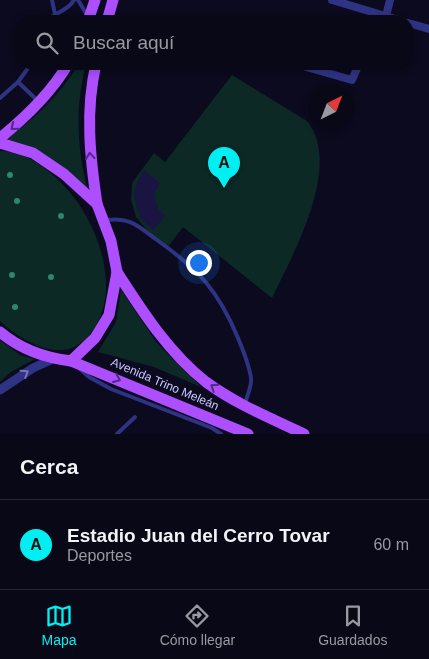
<!DOCTYPE html>
<html lang="es">
<head>
<meta charset="utf-8">
<style>
	body { margin:0; font-family:Helvetica,sans-serif; background:#161623; color:#f1f3f6 }
	.compass { position:absolute; left:309px; top:85px; width:45px; height:45px; border-radius:50%; background:#080816; box-shadow:0 2px 8px #0003; rotate:42deg }
	.you { position:absolute; left:198px; top:262px; width:18px; height:18px; margin:-12px; border:4px solid #fff; border-radius:50%; background:#1a73e8; box-shadow:0 0 0 8px #1a73e833 }
	.badge { display:grid; place-items:center; width:32px; height:32px; border-radius:50%; background:#00eff2; color:#111; font-size:16px; font-weight:700 }
	.pin { position:absolute; translate:-50% -41px; filter:drop-shadow(0 1px 2px #0008) }
	.pin::after { content:''; position:absolute; top:26px; width:18px; height:15px; background:inherit; clip-path:polygon(0 0,100% 0,50% 100%) }
	.list { margin:0; padding:0; list-style:none }
	h2 { display:flex; justify-content:space-between; align-items:center; height:65px; margin:0; padding:0 20px; font-size:21px }
	h2 small { font-size:16px; font-weight:400; color:#989aa1 }
	.list li { display:grid; grid-template-columns:32px 1fr auto; gap:15px; align-items:center; box-sizing:border-box; height:90px; padding:0 20px; border-top:1px solid #292935 }
	.list b { display:block; font-size:19px; white-space:nowrap }
	.list p { margin:0; font-size:16px; white-space:nowrap; color:#989aa1 }
	.list em { font-size:16px; font-style:normal; color:#989aa1 }
	.icon { flex:none; width:28px; height:28px; fill:none; stroke:currentColor; stroke-width:2; stroke-linecap:round; stroke-linejoin:round }
	.map { position:relative; flex:none; width:429px; height:434px; overflow:hidden }
	.search { position:absolute; background:#080816; box-shadow:0 2px 8px #0003; left:15px; right:15px; top:15px; height:55px; display:flex; align-items:center; gap:12px; box-sizing:border-box; padding:0 18px; border-radius:20px; color:#989aa1; font-size:19px }
	.sheet { height:155px; background:#080816 }
	nav { display:flex; justify-content:space-around; align-items:center; box-sizing:border-box; height:70px; border-top:1px solid #292935; background:#080816; font-size:14px; color:#989aa1 }
	nav a { display:grid; justify-items:center; gap:2px }
	nav .on { color:#00eff2 }
	.map>svg:first-child { display:block }
</style>
</head>
<body>
<div class="map">
<svg width="429" height="434" viewBox="0 0 429 434">
	<rect width="100%" height="100%" fill="#0b0a1e"/>
	<g fill="#0c2925">
		<path d="M79,64H86C75,106 77,145 87,188L4,140C35,120 59,95 79,64Z"/>
		<path d="M232,75L307,121C343,166 293,254 272,298L183,227L168,247L148,231L136,217L131,200L132,183L154,153L165,162Z"/>
		<path d="M0,151C19,150 40,163 54,176C84,202 106,246 106,286C107,313 89,353 56,350C36,349 14,334 0,321Z"/>
		<path d="M121,290L156,342L201,387L154,367L98,352L116,322Z"/>
		<path d="M0,340L20,355L35,359L11,372L0,382Z"/>
	</g>
	<path fill="#191441" d="M144,170L160,183L154,194L158,209L165,216L153,230L141,219L137,208L134,195L137,182Z"/>
	<g fill="none" stroke-linecap="round" stroke-linejoin="round">
		<g stroke="#2f3383" stroke-width="4">
			<path d="M52,0L55,14"/>
			<path d="M78,0L87,15"/>
			<path d="M47,21C55,12 68,11 74,0"/>
			<path d="M18,82L38,101"/>
			<path d="M0,98L18,82L31,64"/>
			<path d="M106,220C130,217 138,226 157,240C199,270 218,290 238,338C243,350 249,364 251,378C252,386 247,396 245,403"/>
			<path d="M80,369L89,377L111,389L212,428L221,434"/>
			<path d="M117,434L135,417"/>
		</g>
		<g stroke="#2f3383" stroke-width="8">
			<path d="M332,0L402,21"/>
			<path d="M386,16L390,0"/>
			<path d="M408,23L429,29"/>
			<path d="M296,64L352,80L359,64"/>
		</g>
		<path stroke="#2f3383" stroke-width="9" d="M0,390L33,368L53,359"/>
		<g stroke="#ad4eff" stroke-width="11">
			<path d="M88,21L95,0"/>
			<path d="M107,21L113,0"/>
			<path d="M96,64C85,111 90,157 97,204"/>
			<path d="M0,138C26,117 51,93 68,64"/>
			<path d="M0,143L33,153L64,174L97,204L111,241L117,272L109,315L95,338L71,361C45,358 20,349 0,332"/>
			<path d="M117,272C142,311 169,353 206,382C236,404 270,418 304,434"/>
			<path d="M71,361L248,434"/>
		</g>
	</g>
	<g fill="#2c8670">
		<circle cx="10" cy="175" r="3"/>
		<circle cx="17" cy="201" r="3"/>
		<circle cx="61" cy="216" r="3"/>
		<circle cx="12" cy="275" r="3"/>
		<circle cx="51" cy="277" r="3"/>
		<circle cx="15" cy="307" r="3"/>
	</g>
	<defs><path id="oneway-chevron" d="M-2-3.5L2.5 0L-2 3.5" fill="none" stroke-width="1.6" stroke-linecap="round" stroke-linejoin="round" transform="scale(1.25)"/></defs>
	<g stroke="#542983">
		<use href="#oneway-chevron" transform="translate(14 127) rotate(141)"/>
		<use href="#oneway-chevron" transform="translate(90 156) rotate(-95)"/>
		<use href="#oneway-chevron" transform="translate(117 379) rotate(23)"/>
		<use href="#oneway-chevron" transform="translate(214 387) rotate(-147)"/>
	</g>
	<use stroke="#7476bb" href="#oneway-chevron" transform="translate(25 373) rotate(-33)"/>
	<g text-anchor="middle" stroke-width="4.5" stroke-linejoin="round" paint-order="stroke">
		<g font-size="12" fill="#c9c7ff" stroke="#0b0a1e">
			<text transform="translate(165 384) rotate(23)" y="4">Avenida Trino Meleán</text>
		</g>
	</g>
</svg>
<svg class="compass" viewBox="-18 -18 36 36"><path d="M0-13l5 13h-10z" fill="#e53935"/><path d="M0 13l5-13h-10z" fill="#989aa1"/></svg>
<div class="you"></div>
<div class="pin badge" style="left:224px;top:188px">A</div>
<div class="search"><svg class="icon" aria-label="search" viewBox="0 0 24 24"><circle cx="10" cy="10" r="6"/><path d="M15 15l6 6"/></svg>Buscar aquí</div>
</div>
<section class="sheet">
<h2>Cerca<small></small></h2>
<ul class="list">
<li><span class="badge">A</span><div><b>Estadio Juan del Cerro Tovar</b><p>Deportes</p></div><em>60 m</em></li>
</ul>
</section>
<nav>
<a class="on"><svg class="icon" aria-label="map" viewBox="0 0 24 24"><path d="M3 6l6-2 6 2 6-2v14l-6 2-6-2-6 2zM9 4v14M15 6v14"/></svg>Mapa</a>
<a><svg class="icon" aria-label="directions" viewBox="0 0 24 24"><path d="M12 3l9 9-9 9-9-9zM9 14v-3h6M13 9l2 2-2 2"/></svg>Cómo llegar</a>
<a><svg class="icon" aria-label="saved" viewBox="0 0 24 24"><path d="M7 4h10v16l-5-4-5 4z"/></svg>Guardados</a>
</nav>
</body>
</html>
